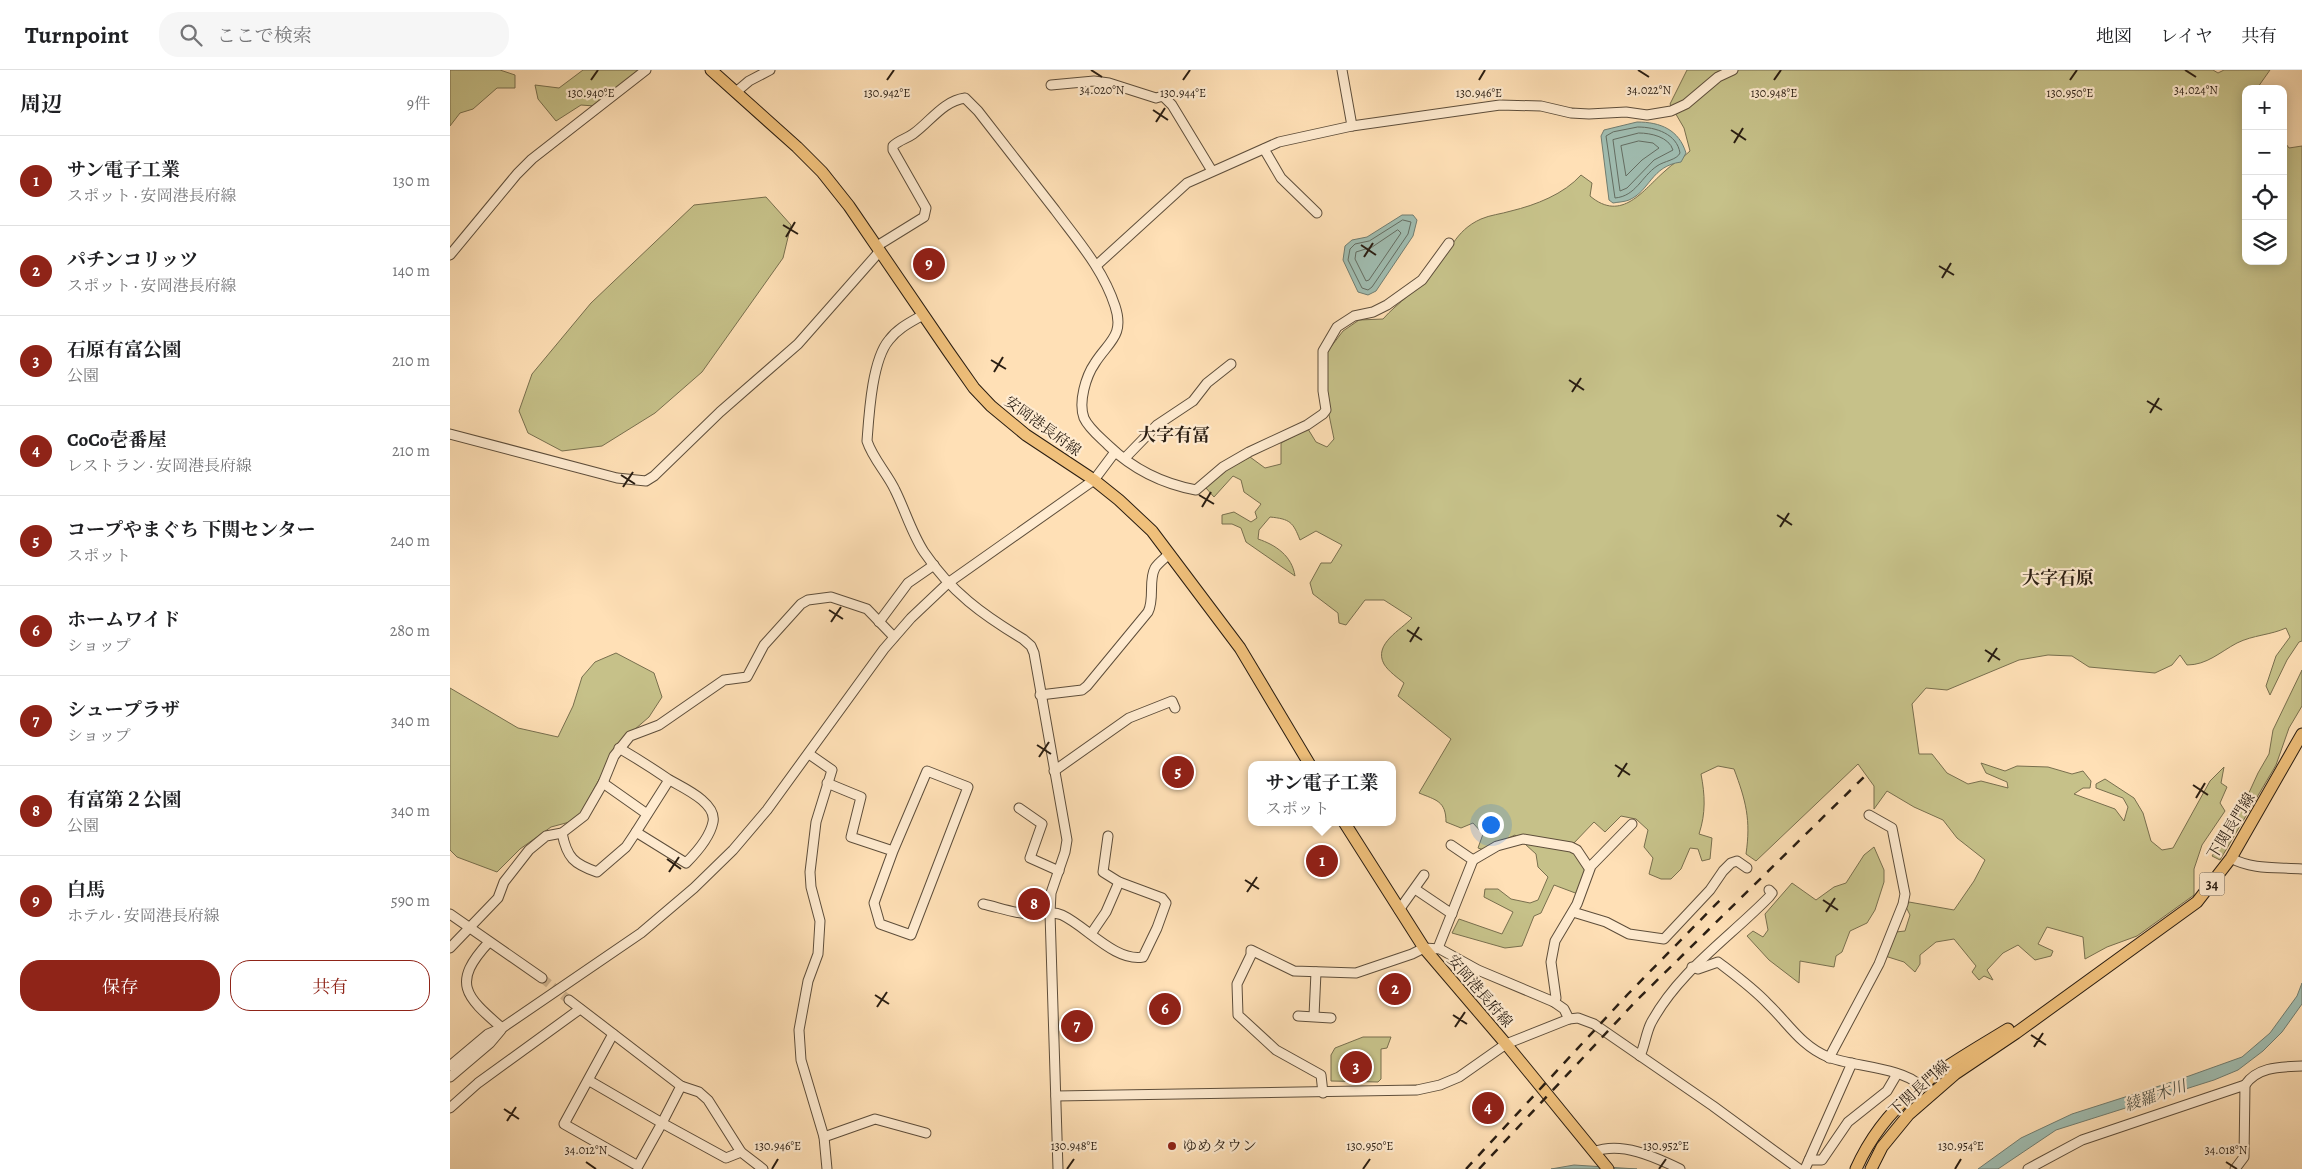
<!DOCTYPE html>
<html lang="ja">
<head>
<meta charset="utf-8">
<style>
	body { margin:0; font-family:Alegreya,"Noto Serif JP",serif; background:#f6f6f6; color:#202124 }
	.controls { position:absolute; right:15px; top:15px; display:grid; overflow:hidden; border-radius:10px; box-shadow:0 2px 12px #0003 }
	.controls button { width:45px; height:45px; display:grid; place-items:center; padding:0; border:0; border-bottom:1px solid #e0e0e0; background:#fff; color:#202124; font:25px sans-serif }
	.you { position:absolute; left:1040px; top:754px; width:18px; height:18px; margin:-12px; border:4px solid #fff; border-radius:50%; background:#1a73e8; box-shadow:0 0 0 8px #1a73e833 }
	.badge { display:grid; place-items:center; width:32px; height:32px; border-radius:50%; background:#8f2418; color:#fff; font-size:16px; font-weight:700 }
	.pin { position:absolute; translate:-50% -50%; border:2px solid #fff; box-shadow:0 1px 5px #0006 }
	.popup { position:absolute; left:798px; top:691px; width:148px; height:65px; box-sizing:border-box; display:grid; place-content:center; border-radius:10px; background:#fff; filter:drop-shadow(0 1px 4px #0005); font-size:16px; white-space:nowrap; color:#757577 }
	.popup b { font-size:19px; color:#202124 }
	.popup::after { content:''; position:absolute; left:50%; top:100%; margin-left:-10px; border:10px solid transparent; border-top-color:#fff }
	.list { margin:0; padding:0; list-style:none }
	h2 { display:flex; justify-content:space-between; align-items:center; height:65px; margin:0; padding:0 20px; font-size:21px }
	h2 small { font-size:16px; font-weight:400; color:#757577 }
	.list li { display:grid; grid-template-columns:32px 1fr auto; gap:15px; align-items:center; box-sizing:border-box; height:90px; padding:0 20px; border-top:1px solid #e0e0e0 }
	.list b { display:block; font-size:19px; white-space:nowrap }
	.list p { margin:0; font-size:16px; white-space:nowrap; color:#757577 }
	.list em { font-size:16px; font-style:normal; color:#757577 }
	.actions { display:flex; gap:10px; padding:15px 20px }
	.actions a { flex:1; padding:11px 0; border:1px solid #8f2418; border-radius:20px; text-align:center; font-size:18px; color:#8f2418 }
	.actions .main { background:#8f2418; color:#fff }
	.icon { flex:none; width:28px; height:28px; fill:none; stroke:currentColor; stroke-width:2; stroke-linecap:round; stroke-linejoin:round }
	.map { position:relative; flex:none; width:1852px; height:1099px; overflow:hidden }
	header { display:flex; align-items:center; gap:30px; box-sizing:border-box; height:70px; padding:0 25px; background:#fff; border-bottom:1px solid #e0e0e0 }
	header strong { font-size:24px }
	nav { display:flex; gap:28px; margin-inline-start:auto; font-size:18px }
	.search { width:350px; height:45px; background:#f6f6f6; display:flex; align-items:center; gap:12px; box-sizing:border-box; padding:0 18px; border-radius:20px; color:#757577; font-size:19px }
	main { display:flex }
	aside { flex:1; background:#fff }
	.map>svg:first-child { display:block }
</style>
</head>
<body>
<header>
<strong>Turnpoint</strong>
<div class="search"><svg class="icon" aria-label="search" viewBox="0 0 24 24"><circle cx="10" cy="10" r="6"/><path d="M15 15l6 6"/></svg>ここで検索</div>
<nav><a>地図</a><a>レイヤ</a><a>共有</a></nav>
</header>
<main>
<aside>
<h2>周辺<small>9件</small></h2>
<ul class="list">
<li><span class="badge">1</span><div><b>サン電子工業</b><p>スポット · 安岡港長府線</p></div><em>130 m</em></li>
<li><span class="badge">2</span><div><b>パチンコリッツ</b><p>スポット · 安岡港長府線</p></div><em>140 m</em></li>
<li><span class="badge">3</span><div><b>石原有富公園</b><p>公園</p></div><em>210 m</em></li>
<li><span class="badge">4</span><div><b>CoCo壱番屋</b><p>レストラン · 安岡港長府線</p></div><em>210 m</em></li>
<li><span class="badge">5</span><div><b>コープやまぐち 下関センター</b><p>スポット</p></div><em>240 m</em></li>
<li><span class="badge">6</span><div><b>ホームワイド</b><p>ショップ</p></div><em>280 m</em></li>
<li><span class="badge">7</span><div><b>シュープラザ</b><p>ショップ</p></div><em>340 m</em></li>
<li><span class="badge">8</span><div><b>有富第２公園</b><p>公園</p></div><em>340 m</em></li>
<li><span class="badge">9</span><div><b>白馬</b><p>ホテル · 安岡港長府線</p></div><em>590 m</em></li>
</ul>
<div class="actions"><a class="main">保存</a><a>共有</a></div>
</aside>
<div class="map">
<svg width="1852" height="1099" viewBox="0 0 1852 1099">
	<rect width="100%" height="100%" fill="#ffe0b6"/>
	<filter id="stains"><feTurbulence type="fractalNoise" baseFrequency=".004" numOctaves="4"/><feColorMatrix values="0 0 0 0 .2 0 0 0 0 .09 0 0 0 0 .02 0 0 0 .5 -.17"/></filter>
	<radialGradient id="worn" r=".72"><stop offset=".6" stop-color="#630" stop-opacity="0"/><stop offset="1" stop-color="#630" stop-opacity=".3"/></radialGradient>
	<g fill="#c6c189" stroke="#786f4e">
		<path d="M0,0H50L65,5V18H47L23,39L10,43L0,56Z"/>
		<path d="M133,0H187L188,2L144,36L131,35L106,51L88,29L85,15L109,18Z"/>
		<path d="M1237,0H1763L1768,3L1774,0H1820L1808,17L1809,19H1796V191H1833V70L1839,78L1852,76V571L1849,572L1837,590L1820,625L1816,616L1826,586L1840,567L1836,558C1821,565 1803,565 1787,573C1770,582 1757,595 1737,595L1730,585L1722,595L1705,603L1639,597L1622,586L1598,585L1569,590L1497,620L1476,618L1462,634L1469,684H1482L1497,703L1518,714L1531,711L1558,718L1557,712L1536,703L1531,693L1555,701L1567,696L1598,697L1622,704L1633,701L1641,711L1640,718H1633L1624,724L1665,739L1674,751L1678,737L1673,728L1646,718V714L1655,709L1684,728L1693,743L1701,771L1712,780L1723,778L1760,711L1774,697L1771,713L1777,717L1770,733L1775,741L1752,775L1744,799V825L1687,866L1657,877L1635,889L1633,867L1597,857L1588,874L1603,881L1601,886L1585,890L1568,875L1553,883L1537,900L1543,910L1534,906L1529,910L1522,902L1526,896L1504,869L1486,872L1470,885V894L1465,902L1454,892L1435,886L1446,862L1455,861L1460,845L1456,837L1459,832L1504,840L1524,811L1535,790L1507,768L1493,750L1464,737L1437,721L1424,739V716L1408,694L1306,791L1296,784C1301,750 1296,731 1284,699L1268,696L1251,704C1255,725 1256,743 1249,764L1262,768L1260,789L1252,791L1248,779L1240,778L1231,799L1221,809H1211L1199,804L1203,788L1194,777L1198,760L1186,749L1171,746L1155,762L1144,752L1123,774L1136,799L1128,824L1104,815L1091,843L1084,846L1072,876L1055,878L1002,863L1009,849L1052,864L1063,842L1034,827L1035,819H1048L1061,829L1080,833L1088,830L1098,807L1088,797L1086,784L1065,765L1050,772L1037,781L1028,778L1033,764L1023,753L1011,758L996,752C996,731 986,730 969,723L1001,669L948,626L954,613C948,608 938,601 934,594C923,574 951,560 962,548L934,530H915L896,555L889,553L888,543L863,524L860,513L871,493H881L892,475L866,461L850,470C843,452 840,449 820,447L809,460L808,469C826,475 842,486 845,506L796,472L791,458L782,454H772V445L784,442L801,452L807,448L805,442L811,434L794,422L791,410L783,406L764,427L756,418L771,403L800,387L815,398L831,394V373L858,359L866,372L877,377L884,369L877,335V282L893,261L909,250L933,249C948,232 968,220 983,202C1000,183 1004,161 1031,149C1040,145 1051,144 1061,141C1086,135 1114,124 1131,105L1142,113L1140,126C1172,153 1193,120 1215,101C1223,93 1232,89 1240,81L1234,58L1220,34Z"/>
		<path d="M316,127L341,155L333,188L252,302L205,343L152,376L112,381L78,363L69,341L82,304L141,233L244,135Z"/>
		<path d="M166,583L204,603L212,627L199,647L169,673L127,750L101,757L70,779L47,802L7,787L0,780V618L68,658L108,667L123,636L132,607L145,592Z"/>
		<path d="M1852,600V636L1839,658L1826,695L1770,790L1762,786L1786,751L1808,703L1819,684L1823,660Z"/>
		<path d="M1424,777L1434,800V812L1425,840L1417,853L1400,861L1392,882L1386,886L1384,897L1350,891L1349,913L1319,890L1297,866L1303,861L1313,867L1318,860L1315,844L1342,813L1366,830L1384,817L1396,813L1414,785Z"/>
		<path d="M575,828L594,832L595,836L590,841L573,840Z"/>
		<path d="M913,967H941L937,978L931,979V1009L928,1012L881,1011V985L885,978Z"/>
	</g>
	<g fill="#a0bdb1" stroke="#707d71">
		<path d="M1187,52C1211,52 1229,60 1236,83L1231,92C1201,96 1200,121 1179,130C1174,132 1168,132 1163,133L1159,130L1151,66L1154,60Z"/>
		<path d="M952,145H963L967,150L963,166L926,221L918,225L908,222L893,190L895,176L902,170L917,167Z"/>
		<path d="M1852,913V934L1832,962L1813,981L1788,1000L1764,1010L1606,1060L1548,1099H1528L1571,1068L1622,1044L1725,1011L1792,987L1820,963L1847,926Z"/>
		<path d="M1124,1095L1187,1099H1101Z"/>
	</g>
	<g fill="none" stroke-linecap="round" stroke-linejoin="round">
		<g stroke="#646d62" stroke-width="1">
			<path d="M1188,57C1206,57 1227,64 1230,83C1227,90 1214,91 1207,96C1191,107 1186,126 1165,128L1156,66L1163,62Z"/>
			<path d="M1189,63C1201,63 1219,67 1223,80L1204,90L1177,118L1170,121L1163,70Z"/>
			<path d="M1189,71L1203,73L1209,78L1192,90L1176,106L1171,76Z"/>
			<path d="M953,150L961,152L958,164L922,217L918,220L912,218L898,190L900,179L905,174L919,171Z"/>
			<path d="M948,160L951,163L919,210L916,211L905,189L906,182L922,177Z"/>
		</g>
		<path stroke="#d4b995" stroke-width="9" stroke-dasharray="9 4.5" stroke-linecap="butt" d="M92,908L119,930"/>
		<defs>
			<g id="minor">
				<path d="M892,0L902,56"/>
				<path d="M601,15L644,11L659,13L706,28L713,26L722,35L762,101"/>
				<path d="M286,22L299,11L320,0"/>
				<path d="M814,79L831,108L867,143"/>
				<path d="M427,176L474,147L476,138L443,80V76C449,70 456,69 463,64C480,52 493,31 515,28L528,41C554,74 579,107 605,140C628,171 653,199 665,236C675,266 658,272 645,293C636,306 628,332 634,348C639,359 651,368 659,376C683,399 714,414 746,420L773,397L799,382L857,355L873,344L876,340L873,321V281L887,257L904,246L923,242L937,235L972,210L999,173"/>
				<path d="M0,185L67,104L82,89L196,0"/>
				<path d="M647,195L737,113L829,72L902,56L1050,35L1091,36L1121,43L1139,44L1176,42L1197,45L1221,41L1236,34L1268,7L1283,0"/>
				<path d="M473,245C461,252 448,258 439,270C422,290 419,344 417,371C423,389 437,403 445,420C455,440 462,464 474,482C501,522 533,545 573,569L581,576L584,583L617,770L615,782L601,823L600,843L608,1099"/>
				<path d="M0,364L167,408L196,411L204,406L270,342L348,274L430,181"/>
				<path d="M675,388L707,355L743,331L757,313L781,294"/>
				<path d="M429,552L458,513L484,495"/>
				<path d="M590,625L632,620L637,616L698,542C705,528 698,511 705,498C708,493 715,488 719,484"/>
				<path d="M359,684L382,700L366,752L360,802L361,817L370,851L368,884L358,911L349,960L351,990L374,1067L377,1099"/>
				<path d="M604,701L679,648L722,631L725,638"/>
				<path d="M153,713L197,744"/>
				<path d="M377,713L411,727L401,767L443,781L424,833L430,854L461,865L518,717L477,701L443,781"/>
				<path d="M569,738L592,754L580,788L609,801"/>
				<path d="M186,762L219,710"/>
				<path d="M112,763C117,788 124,794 147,802L176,777L186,762L236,793C247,782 260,767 263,752C267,732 231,717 218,709C202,698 186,688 169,678"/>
				<path d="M1781,788C1802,800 1828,797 1852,799"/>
				<path d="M1023,790L1047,776L1073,769L1121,777L1127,780L1139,798"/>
				<path d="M965,819L1002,844"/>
				<path d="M533,834C547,837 563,843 578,844C589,845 601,840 612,845C636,856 665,892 693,887L707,858L716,833L712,828L669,812L653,802L658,766"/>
				<path d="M949,840L974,805"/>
				<path d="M1123,842L1156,852L1179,864L1214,869L1260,820L1273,801L1281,793L1287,791L1297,798"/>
				<path d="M0,844L92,908"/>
				<path d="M641,864L656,842L669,812"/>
				<path d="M39,872C1,913 15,926 52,958"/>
				<path d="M0,878L48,828L54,812L79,780L96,766L112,763L134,746L153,713L164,686L180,666L209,655L274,610L297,607L314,575L351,534L358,530L381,527L417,539L444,567"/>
				<path d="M988,878L1023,790L1001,775"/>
				<path d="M1242,897L1248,899L1268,892C1285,905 1303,918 1318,934C1338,953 1351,976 1378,987C1400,996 1454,998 1469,1015"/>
				<path d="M119,930L231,1016L249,1022L258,1030L291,1082L313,1099"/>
				<path d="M1104,932L1106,928L1101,892L1105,871L1127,834L1141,796L1182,754"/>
				<path d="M848,946L881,948"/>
				<path d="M864,946L866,902"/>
				<path d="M1190,986C1195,975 1196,963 1201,953C1229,901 1279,868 1319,827L1322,823L1319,820"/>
				<path d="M1379,988L1429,894L1453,834L1455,824L1442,758L1419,745"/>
				<path d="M0,996L38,964L52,958L191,863L244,818L283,780L317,740L434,579L461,548L498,513L644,410L665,382"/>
				<path d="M0,1007L40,973L51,960"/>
				<path d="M138,1010L212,1053L188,1096L114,1054L163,964"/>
				<path d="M1795,1015C1808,996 1832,997 1852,996"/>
				<path d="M231,1016L212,1053L276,1088L291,1082"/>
				<path d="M873,1023L871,1005L826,980L788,945L787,914L801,885V880L844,901L906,903L962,884L974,878L990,879L1028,900L1104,932L1114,939L1119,949"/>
				<path d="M606,1026L967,1020L990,1015L1009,1007L1056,974L1119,949L1128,948L1144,954L1263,1036L1349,1099"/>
				<path d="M0,1038L28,1013L130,939"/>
				<path d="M374,1067L425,1049L476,1063"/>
				<path d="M1144,1082C1171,1071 1205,1087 1230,1099"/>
				<path d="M1359,1090L1402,993"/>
				<path d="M1355,1099L1359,1090H1372L1398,1052L1437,1021L1447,1004"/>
				<path d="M1578,1099L1632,1070L1795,1015L1794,1087L1785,1099"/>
			</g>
			<g id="major">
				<path d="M261,0L347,77L372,102L399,136L498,281L524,318L541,336L576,365L644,410L669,430L702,461L790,578L860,695"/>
				<path d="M894,752L974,878L1056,974L1158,1099"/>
				<path d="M1406,1099C1438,1027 1494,998 1558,959"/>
				<path d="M1421,1099L1432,1077L1459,1044L1505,1004L1566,963L1747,832L1781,788L1852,664"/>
			</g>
		</defs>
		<use href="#minor" stroke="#5e4e3b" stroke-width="11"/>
		<use href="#major" stroke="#291d12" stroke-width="13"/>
		<use href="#minor" stroke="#ffebd0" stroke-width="9"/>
		<use href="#major" stroke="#f0c07b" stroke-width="11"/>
		<g stroke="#291d12" stroke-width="2.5" stroke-dasharray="9 9" stroke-linecap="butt">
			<path d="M1016,1099L1178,924L1274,826"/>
			<path d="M1029,1099L1187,930L1415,706"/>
		</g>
	</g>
	<path fill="none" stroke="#291d12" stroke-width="2" d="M641,0L652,7M1188,0L1199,7M1735,0L1746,7M141,10L148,0M437,10L444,0M733,10L740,0M1029,10L1035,0M1324,10L1331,0M1620,10L1627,0M703,40L718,50M706,52L715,38M1281,60L1296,70M1284,73L1293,58M333,155L348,164M336,167L345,152M911,175L926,185M914,187L923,173M1489,196L1504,205M1492,208L1501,193M541,290L556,299M544,302L553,287M1119,310L1134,320M1122,322L1131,308M1697,331L1712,340M1700,343L1709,328M171,405L185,414M173,417L183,402M749,425L764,434M752,437L761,422M1327,445L1342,455M1330,457L1339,443M379,540L393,549M381,552L391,537M957,560L972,570M960,572L969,557M1535,580L1550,590M1538,592L1547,578M587,675L601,684M589,687L599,672M1165,695L1180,705M1168,707L1177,693M1743,715L1758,725M1746,728L1755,713M217,789L231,799M219,802L229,787M795,810L809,819M797,822L807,807M1373,830L1388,840M1376,842L1385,828M425,925L439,934M427,937L437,922M1003,945L1017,954M1005,957L1015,942M1581,965L1596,975M1584,977L1593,963M54,1039L69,1049M57,1051L66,1037M136,1092L146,1099M1776,1092L1787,1099M322,1099L328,1089M617,1099L624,1089M913,1099L920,1089M1209,1099L1216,1089M1505,1099L1511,1089"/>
	<circle fill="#8f2418" stroke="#ffebd0" stroke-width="2" cx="722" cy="1076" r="5"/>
	<g text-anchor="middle" stroke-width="4.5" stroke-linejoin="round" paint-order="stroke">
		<rect fill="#ffebd0" stroke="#695b4b" stroke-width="1" x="1749.5" y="802.5" width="25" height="23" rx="4"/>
		<g font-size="14" font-weight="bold" fill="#291d12">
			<text x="1762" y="819">34</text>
		</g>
		<g font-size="15" fill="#291d12" stroke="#ffebd0">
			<text transform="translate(593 356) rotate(36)" y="5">安岡港長府線</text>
			<text transform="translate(1781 756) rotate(-58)" y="5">下関長門線</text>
			<text transform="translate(1030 921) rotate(49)" y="5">安岡港長府線</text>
			<text transform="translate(1469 1018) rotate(-42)" y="5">下関長門線</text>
		</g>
		<g font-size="15" fill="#291d12" stroke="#ffebd0" text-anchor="start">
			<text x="732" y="1081">ゆめタウン</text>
		</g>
		<g font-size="16" font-style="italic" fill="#53554a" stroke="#ffebd0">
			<text transform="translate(1705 1025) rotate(-19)" y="6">綾羅木川</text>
		</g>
		<g font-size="18" font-weight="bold" fill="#291d12" stroke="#ffebd0">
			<text x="724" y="371">大字有冨</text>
			<text x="1608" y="514">大字石原</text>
		</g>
	</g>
	<g font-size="12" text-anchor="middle" fill="#291d12" stroke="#ffebd0" stroke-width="4.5" stroke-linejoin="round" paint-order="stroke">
		<text x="1746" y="24">34.024°N</text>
		<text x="652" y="24">34.020°N</text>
		<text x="1199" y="24">34.022°N</text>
		<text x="437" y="27">130.942°E</text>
		<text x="1029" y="27">130.946°E</text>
		<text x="1324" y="27">130.948°E</text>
		<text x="1620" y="27">130.950°E</text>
		<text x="141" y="27">130.940°E</text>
		<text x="733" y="27">130.944°E</text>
		<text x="328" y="1080">130.946°E</text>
		<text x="624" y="1080">130.948°E</text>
		<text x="920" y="1080">130.950°E</text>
		<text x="1216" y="1080">130.952°E</text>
		<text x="1511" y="1080">130.954°E</text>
		<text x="136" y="1084">34.012°N</text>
		<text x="1776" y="1084">34.018°N</text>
	</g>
	<rect width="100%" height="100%" filter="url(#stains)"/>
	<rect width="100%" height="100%" fill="url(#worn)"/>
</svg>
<div class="controls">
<button>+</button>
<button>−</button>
<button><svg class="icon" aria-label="locate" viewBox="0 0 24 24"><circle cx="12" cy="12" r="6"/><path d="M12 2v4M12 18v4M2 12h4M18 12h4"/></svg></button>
<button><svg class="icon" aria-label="layers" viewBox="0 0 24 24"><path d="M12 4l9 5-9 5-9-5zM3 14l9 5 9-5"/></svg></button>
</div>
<div class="you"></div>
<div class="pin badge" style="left:872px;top:791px">1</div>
<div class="popup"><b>サン電子工業</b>スポット</div>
<div class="pin badge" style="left:945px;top:919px">2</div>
<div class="pin badge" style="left:906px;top:997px">3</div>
<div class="pin badge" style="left:1038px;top:1038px">4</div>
<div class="pin badge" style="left:728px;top:702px">5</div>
<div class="pin badge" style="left:715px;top:939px">6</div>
<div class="pin badge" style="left:627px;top:956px">7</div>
<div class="pin badge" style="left:584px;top:834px">8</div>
<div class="pin badge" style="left:479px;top:194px">9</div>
</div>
</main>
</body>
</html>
